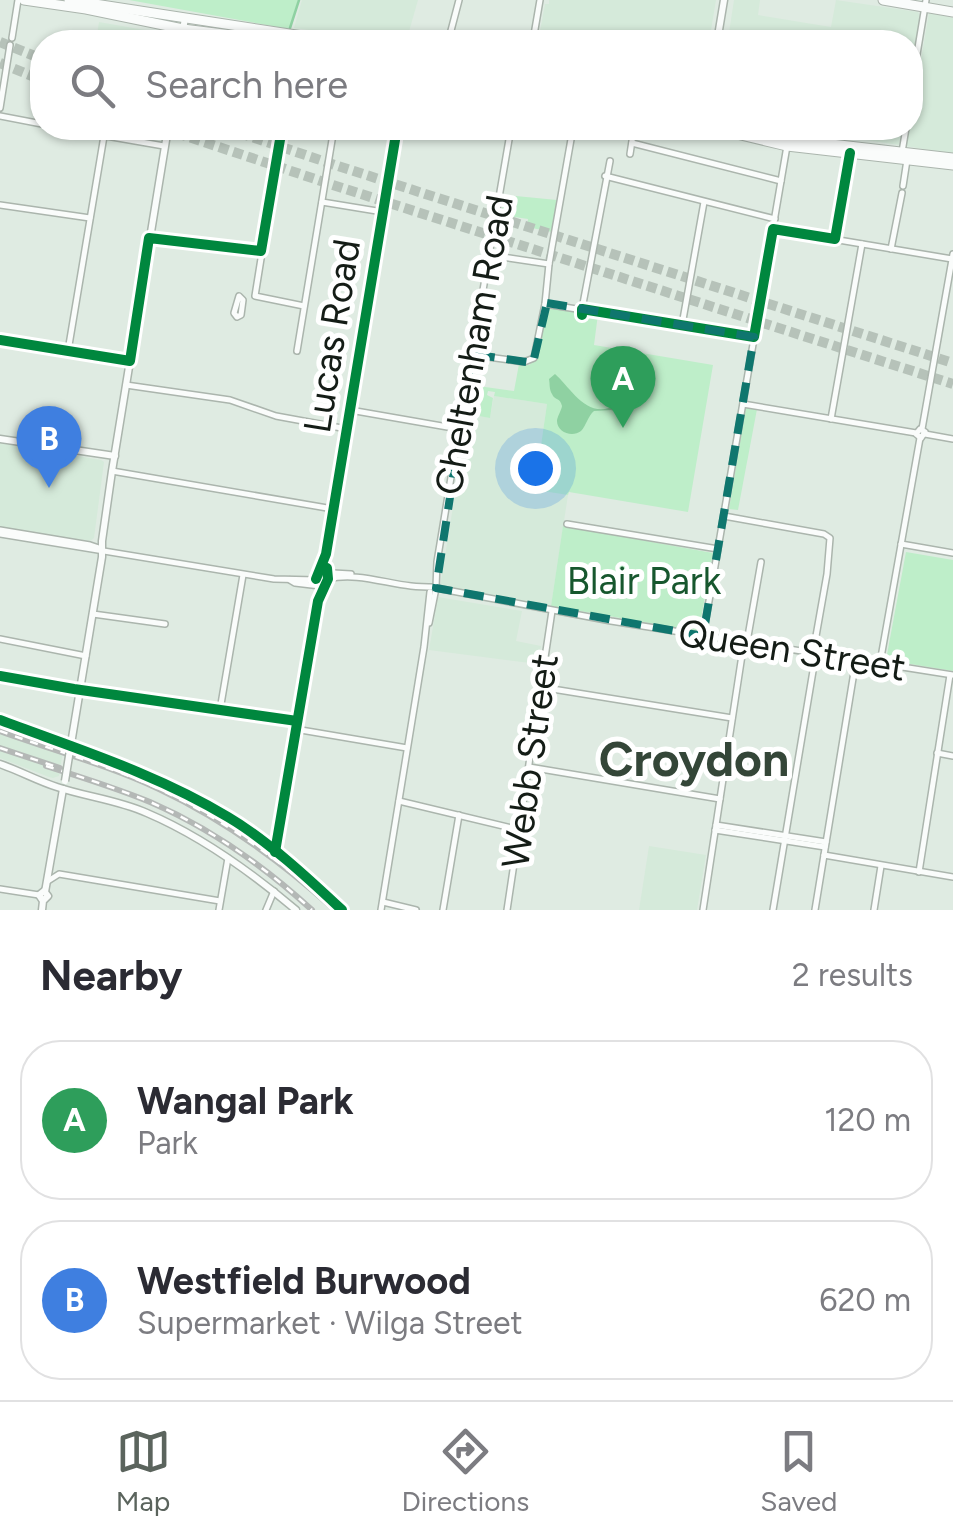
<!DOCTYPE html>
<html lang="en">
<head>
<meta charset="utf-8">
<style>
	body { margin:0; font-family:Figtree,sans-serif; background:#f7f7f7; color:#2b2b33 }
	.you { position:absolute; left:535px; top:468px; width:35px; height:35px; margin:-25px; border:8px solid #fff; border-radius:50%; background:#1a73e8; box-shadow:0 0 0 15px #1a73e833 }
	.badge { display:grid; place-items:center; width:65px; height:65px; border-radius:50%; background:#5b645d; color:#fff; font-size:32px; font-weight:700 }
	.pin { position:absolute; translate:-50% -82px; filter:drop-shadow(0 2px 5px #0008) }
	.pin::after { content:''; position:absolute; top:52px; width:35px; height:30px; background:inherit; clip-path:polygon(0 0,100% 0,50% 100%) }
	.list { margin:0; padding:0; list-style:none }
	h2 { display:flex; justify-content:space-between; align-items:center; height:130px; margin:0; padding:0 40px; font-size:42px }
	h2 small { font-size:32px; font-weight:400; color:#7c7c81 }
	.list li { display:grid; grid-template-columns:65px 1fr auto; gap:30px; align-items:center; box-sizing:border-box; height:160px; margin:0 20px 20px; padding:0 20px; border:2px solid #e1e1e2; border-radius:40px }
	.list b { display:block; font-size:38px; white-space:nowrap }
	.list p { margin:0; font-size:32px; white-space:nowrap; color:#7c7c81 }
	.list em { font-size:32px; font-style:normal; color:#7c7c81 }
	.icon { flex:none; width:55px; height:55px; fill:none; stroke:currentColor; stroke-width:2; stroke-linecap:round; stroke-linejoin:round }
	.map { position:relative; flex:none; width:953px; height:910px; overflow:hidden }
	.search { position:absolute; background:#fff; box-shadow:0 2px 8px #0004; left:30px; right:30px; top:30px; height:110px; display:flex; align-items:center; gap:25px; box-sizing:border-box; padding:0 35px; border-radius:40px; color:#7c7c81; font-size:38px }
	.sheet { height:490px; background:#fff }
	nav { display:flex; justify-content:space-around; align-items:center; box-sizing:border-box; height:140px; border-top:2px solid #e1e1e2; background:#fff; font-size:28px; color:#7c7c81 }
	nav a { display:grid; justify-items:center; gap:5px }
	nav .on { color:#5b645d }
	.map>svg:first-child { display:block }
</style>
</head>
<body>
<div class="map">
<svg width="953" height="910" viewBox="0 0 953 910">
	<rect width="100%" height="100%" fill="#dfebe2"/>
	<g fill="#d5eada">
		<path d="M302,0H418L406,42H399L294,28Z"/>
		<path d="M549,0H716L709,42H538L545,4H549Z"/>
		<path d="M734,0H760L758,15L831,27L836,0L918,12L920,16L912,69L910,42H750L728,39Z"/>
		<path d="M929,13L953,18V154L906,146Z"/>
		<path d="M99,22L173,35V42H96Z"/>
		<path d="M762,128H902L899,145L833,135L779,132Z"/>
		<path d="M494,396L547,404L540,452L543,490L568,495L551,606L440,587L468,414L490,418Z"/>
		<path d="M0,443L101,460L104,462L94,538L90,541L0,528Z"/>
		<path d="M438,597L522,611L516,641L541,646L538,664L429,650Z"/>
		<path d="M0,725L63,751L59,776L53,778L49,777L0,758Z"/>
		<path d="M649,846L706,855L697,910H639Z"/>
	</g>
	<g fill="#beeec9">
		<path d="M129,0H298L289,29Z"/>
		<path d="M505,195L557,200L552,232L527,227L528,219L501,215Z"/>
		<path d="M552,307L598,314L594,345L713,365L688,512L569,492L568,495L543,491L540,452L547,404L494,396L495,392L488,391L487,395L493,398L490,418L468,414L469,408L480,410L483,391L470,389L471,385L514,391L519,364L529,365L537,359L545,312L547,308Z"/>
		<path d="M746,407L757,409L738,510L729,509Z"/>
		<path d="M563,526L713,553L699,630L695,631L551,606Z"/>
		<path d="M906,552L953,560V671L886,660Z"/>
	</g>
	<path fill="#8fd1a2" d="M555,374C569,386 585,416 609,408C614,406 619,402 624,399L632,403L631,411L625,414L611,410L594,411C588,416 586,426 581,431C572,438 557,432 557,421C557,417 562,409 562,406C560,397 555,401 552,394C549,389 550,384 549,379Z"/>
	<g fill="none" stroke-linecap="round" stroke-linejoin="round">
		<path stroke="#8fd1a2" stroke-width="2.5" d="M290,28L299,0"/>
		<g stroke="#b6c2b9" stroke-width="10" stroke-dasharray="10 5" stroke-linecap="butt">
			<path d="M0,42L42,59"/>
			<path d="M0,63L42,80"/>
			<path d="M162,128L330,184L953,384"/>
			<path d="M225,128L335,165L953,363"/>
		</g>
		<defs>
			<g id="minor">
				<path d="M534,35L540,0"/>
				<path d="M12,38L18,0"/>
				<path d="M448,42L459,0"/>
				<path d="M533,42V40"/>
				<path d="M910,96L926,0"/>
				<path d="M0,108L10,45"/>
				<path d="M0,116L42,124"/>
				<path d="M60,128L164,146"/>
				<path d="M282,128L255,296L304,306"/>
				<path d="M632,143L781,181"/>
				<path d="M902,152L906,128"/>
				<path d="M630,154L634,128"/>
				<path d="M605,176L775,219"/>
				<path d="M903,186L907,160"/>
				<path d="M322,202L383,212"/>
				<path d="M0,205L90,218"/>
				<path d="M773,229L952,259"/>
				<path d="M150,238L261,251"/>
				<path d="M835,239L850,153"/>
				<path d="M891,249L902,193"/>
				<path d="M489,255L549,264"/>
				<path d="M239,296L243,300L241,315L237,317L234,313Z"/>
				<path d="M545,304L754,337"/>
				<path d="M582,309L610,161"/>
				<path d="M682,325L704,202"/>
				<path d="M0,340L130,361"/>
				<path d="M68,351L104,136"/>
				<path d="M297,351L334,128"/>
				<path d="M473,355L524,362L534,358L545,304L549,264L573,128"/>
				<path d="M126,385L230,400L276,416L347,429"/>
				<path d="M743,404L916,433"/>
				<path d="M350,410L459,429"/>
				<path d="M831,419L862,244"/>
				<path d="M920,429L925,432L921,438L916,434Z"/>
				<path d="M922,429L953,254"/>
				<path d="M925,434L953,439"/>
				<path d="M112,471L333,509"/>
				<path d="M724,516L824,534L830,538L827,574L813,653"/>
				<path d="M567,524L718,549"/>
				<path d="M0,530L90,545L99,548"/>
				<path d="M0,534L274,579L316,580"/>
				<path d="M901,544L953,553"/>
				<path d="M318,578L333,573L351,574"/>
				<path d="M316,579L326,554L397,128"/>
				<path d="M328,579C355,572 384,583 411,586C420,587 429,587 436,587"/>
				<path d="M290,580L295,583L320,586L328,579L326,559"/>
				<path d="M436,587L437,562L459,429L511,128"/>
				<path d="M436,588L611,621L953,675"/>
				<path d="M93,614L165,624"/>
				<path d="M429,623L435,593"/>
				<path d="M703,636L787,146"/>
				<path d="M0,639L86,656"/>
				<path d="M747,642L761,562"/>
				<path d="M880,663L920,438"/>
				<path d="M0,676L74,689L297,721"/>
				<path d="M540,687L732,718"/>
				<path d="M220,710L243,575"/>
				<path d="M0,720C77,749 157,774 228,817C267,840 309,879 342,910"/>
				<path d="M295,729L407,748"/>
				<path d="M937,753L953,756"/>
				<path d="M529,767L720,799"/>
				<path d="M399,801L520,830"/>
				<path d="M716,825L826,842"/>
				<path d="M715,830L825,847"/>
				<path d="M275,852L318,601L325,582"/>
				<path d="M824,855L953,877"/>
				<path d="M919,872L950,675"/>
				<path d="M48,881L59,874L220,901"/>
				<path d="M0,889L39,895"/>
				<path d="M383,902L416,910"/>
				<path d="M219,910L228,858"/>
				<path d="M266,910L274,891"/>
				<path d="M381,910L424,647L430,592"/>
				<path d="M443,910L459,815"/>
				<path d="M507,910L552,611"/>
				<path d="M703,910L744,642"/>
				<path d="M773,910L816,653"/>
				<path d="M815,910L856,660"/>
				<path d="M874,910L881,866"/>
			</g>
			<g id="tertiary">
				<path d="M717,42L724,0"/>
				<path d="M0,439L115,456"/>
				<path d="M45,892L63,789"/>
				<path d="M42,910L43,901L39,895L44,891L48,896L43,901"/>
			</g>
			<g id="secondary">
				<path d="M181,42L185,18"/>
				<path d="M70,750L102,557V541L112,471L168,128"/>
				<path d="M0,764C20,771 38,781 57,787C87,797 118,800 147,813C201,836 251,872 296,910"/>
			</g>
			<path id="primary" d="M883,0L953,12"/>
			<g id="trunk">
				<path d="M24,0L86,9L183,29L287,42"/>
				<path d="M69,0L342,42"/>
				<path d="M712,128L787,146L953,165"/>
				<path d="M739,128L779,138L953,158"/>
			</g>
		</defs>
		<use href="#minor" stroke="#abb5ad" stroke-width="8"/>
		<use href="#tertiary" stroke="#abb5ad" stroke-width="9"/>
		<use href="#secondary" stroke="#abb5ad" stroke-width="9"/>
		<use href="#primary" stroke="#abb5ad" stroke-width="11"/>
		<use href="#trunk" stroke="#abb5ad" stroke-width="11"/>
		<use href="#minor" stroke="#fafcfb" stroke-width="5"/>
		<use href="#tertiary" stroke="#fafcfb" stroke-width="6"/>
		<use href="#secondary" stroke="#fafcfb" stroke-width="6"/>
		<use href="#primary" stroke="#fafcfb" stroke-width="9"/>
		<use href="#trunk" stroke="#fafcfb" stroke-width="9"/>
		<defs>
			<g id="rail">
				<path d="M0,731C52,750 108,765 159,789C225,820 281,861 335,910"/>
				<path d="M0,748L60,768"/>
				<path d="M46,766C81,777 116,788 150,802C210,828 264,866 312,910"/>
			</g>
		</defs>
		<use href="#rail" stroke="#b4b8b6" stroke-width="6"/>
		<use href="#rail" stroke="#fff" stroke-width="2.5" stroke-dasharray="8" stroke-linecap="butt"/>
		<defs>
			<path id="secondary-bridge" d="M65,781L70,750"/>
		</defs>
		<use href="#secondary-bridge" stroke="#abb5ad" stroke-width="9" stroke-linecap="butt"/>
		<use href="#secondary-bridge" stroke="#fafcfb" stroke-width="6"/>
		<defs>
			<g id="cycleway">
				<path d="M582,315V309L754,337L773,229L835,239L850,153"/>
				<path d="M0,340L130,361L149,238L261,251L282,128"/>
				<path d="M316,579L326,554L397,128"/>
				<path d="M0,676L74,689L297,721"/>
				<path d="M0,720C77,749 157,774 228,817C267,840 309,879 342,910"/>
				<path d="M275,852L318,601L328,579L327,568"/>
			</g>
		</defs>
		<use href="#cycleway" stroke="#fff" stroke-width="16"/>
		<use href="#cycleway" stroke="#00873e" stroke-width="10"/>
	</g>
	<path fill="none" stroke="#0f766e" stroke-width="8" stroke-dasharray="20 12" stroke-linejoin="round" d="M547,303L754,337L703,636L436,588L472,354L533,363Z"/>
	<g text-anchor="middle" stroke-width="10" stroke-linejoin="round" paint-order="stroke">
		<g font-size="38" fill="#141c16" stroke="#fff">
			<text transform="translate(332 336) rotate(-81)" y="13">Lucas Road</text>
			<text transform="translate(474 345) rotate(-80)" y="13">Cheltenham Road</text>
			<text transform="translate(792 650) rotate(9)" y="13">Queen Street</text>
			<text transform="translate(530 761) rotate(-82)" y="13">Webb Street</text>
		</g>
		<g font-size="38" fill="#17572e" stroke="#fff">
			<text x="644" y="594">Blair Park</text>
		</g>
		<g font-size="48" font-weight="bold" fill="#344638" stroke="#fff">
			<text x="694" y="776">Croydon</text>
		</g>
	</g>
</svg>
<div class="you"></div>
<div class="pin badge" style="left:623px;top:428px;background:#2e9e5b">A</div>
<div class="pin badge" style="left:49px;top:488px;background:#3f7fe0">B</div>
<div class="search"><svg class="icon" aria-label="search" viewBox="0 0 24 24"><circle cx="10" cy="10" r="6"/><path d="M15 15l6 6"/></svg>Search here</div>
</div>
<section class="sheet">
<h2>Nearby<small>2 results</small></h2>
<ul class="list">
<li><span class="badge" style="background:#2e9e5b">A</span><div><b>Wangal Park</b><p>Park</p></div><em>120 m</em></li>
<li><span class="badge" style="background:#3f7fe0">B</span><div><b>Westfield Burwood</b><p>Supermarket · Wilga Street</p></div><em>620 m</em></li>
</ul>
</section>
<nav>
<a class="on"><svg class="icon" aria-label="map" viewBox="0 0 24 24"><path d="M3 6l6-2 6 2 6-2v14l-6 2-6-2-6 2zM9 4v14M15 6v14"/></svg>Map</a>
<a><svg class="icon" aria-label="directions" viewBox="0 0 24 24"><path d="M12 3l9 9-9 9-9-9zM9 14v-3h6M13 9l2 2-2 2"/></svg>Directions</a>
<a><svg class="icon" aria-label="saved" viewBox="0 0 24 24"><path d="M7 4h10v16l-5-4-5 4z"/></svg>Saved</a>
</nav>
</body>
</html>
